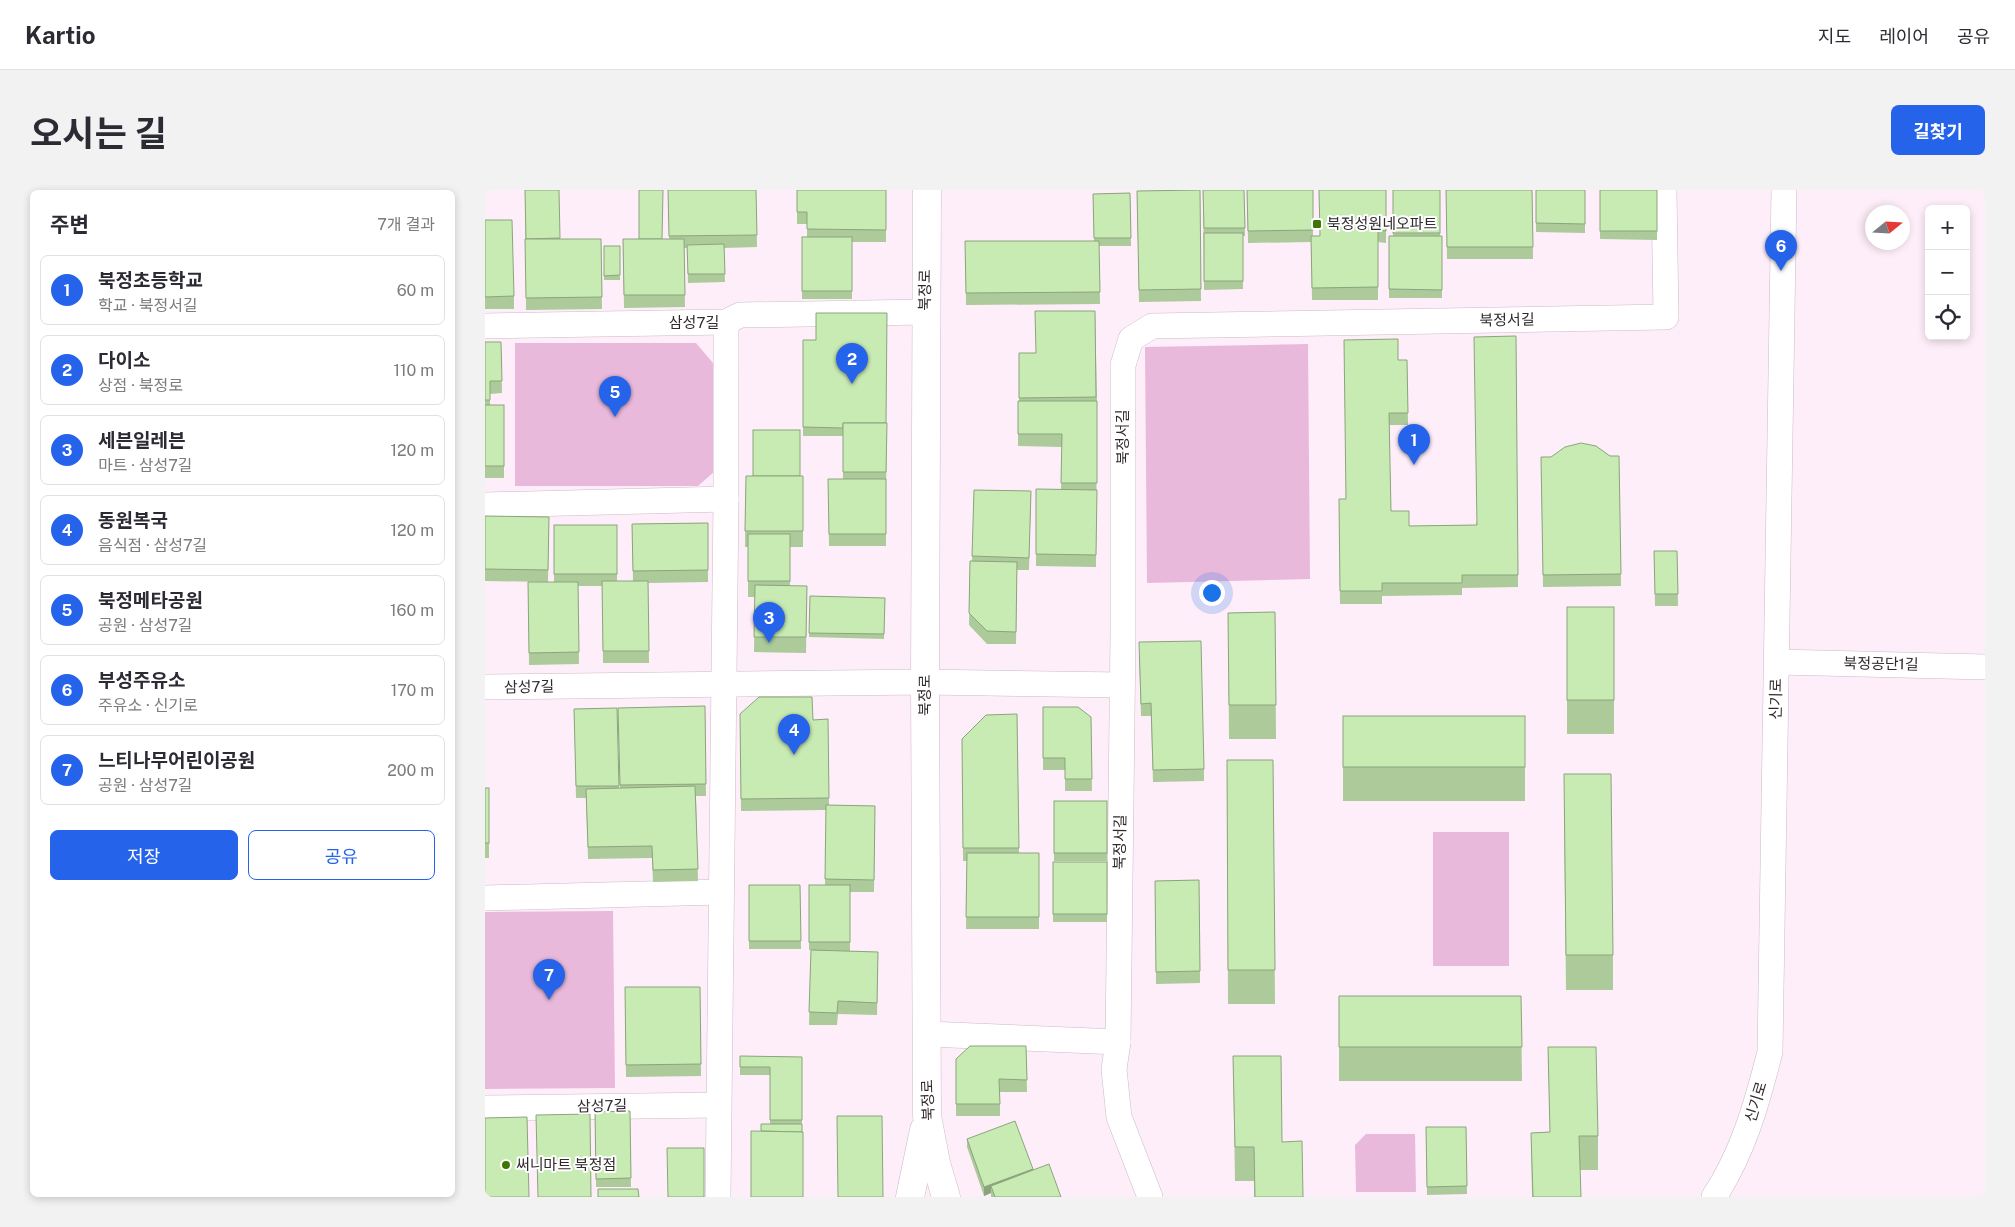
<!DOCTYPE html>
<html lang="ko">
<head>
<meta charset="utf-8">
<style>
	body { margin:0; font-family:"Public Sans","Noto Sans KR",sans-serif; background:#f2f2f3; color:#2b2b33 }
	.controls { position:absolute; right:15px; top:15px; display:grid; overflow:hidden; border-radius:8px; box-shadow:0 2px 8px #0003 }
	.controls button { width:45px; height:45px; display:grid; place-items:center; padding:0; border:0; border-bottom:1px solid #e1e1e2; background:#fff; color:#2b2b33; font:25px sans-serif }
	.compass { position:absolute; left:1380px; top:15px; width:45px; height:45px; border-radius:50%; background:#fff; box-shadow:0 2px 8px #0003; rotate:72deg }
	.you { position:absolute; left:726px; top:402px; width:18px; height:18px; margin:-12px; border:4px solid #fff; border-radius:50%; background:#1a73e8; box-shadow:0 0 0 8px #1a73e833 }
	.badge { display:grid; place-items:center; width:32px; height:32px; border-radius:50%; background:#2563eb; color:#fff; font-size:16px; font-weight:700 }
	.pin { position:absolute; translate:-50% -41px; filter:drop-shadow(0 1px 2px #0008) }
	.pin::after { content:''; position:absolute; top:26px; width:18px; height:15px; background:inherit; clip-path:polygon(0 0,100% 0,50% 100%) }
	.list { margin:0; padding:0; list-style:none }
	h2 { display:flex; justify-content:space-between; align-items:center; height:65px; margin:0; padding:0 20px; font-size:21px }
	h2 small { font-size:16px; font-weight:400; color:#7c7c81 }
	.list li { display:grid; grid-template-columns:32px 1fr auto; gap:15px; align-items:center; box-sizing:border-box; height:70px; margin:0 10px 10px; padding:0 10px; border:1px solid #e1e1e2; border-radius:8px }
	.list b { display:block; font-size:19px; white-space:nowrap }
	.list p { margin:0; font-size:16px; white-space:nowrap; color:#7c7c81 }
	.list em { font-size:16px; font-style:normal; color:#7c7c81 }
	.actions { display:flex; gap:10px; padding:15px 20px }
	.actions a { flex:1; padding:11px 0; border:1px solid #2563eb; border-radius:8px; text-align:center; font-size:18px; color:#2563eb }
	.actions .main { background:#2563eb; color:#fff }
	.icon { flex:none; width:28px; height:28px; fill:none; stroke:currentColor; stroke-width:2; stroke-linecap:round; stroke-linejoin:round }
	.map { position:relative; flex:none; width:1500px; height:1007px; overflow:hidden; border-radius:8px }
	header { display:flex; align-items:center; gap:30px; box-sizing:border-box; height:70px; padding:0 25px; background:#fff; border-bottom:1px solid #e1e1e2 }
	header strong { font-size:24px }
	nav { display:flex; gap:28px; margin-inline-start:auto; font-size:18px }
	.intro { display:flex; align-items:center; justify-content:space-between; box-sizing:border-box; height:120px; padding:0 30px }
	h1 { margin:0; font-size:35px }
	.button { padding:12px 22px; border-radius:8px; background:#2563eb; color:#fff; font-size:18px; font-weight:700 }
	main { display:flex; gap:30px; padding:0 30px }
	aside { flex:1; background:#fff; border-radius:8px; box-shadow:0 2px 8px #0003 }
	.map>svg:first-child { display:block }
</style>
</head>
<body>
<header>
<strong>Kartio</strong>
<nav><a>지도</a><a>레이어</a><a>공유</a></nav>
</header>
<div class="intro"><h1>오시는 길</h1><a class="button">길찾기</a></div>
<main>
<aside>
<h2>주변<small>7개 결과</small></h2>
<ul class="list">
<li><span class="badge">1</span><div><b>북정초등학교</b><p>학교 · 북정서길</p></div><em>60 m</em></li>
<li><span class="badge">2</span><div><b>다이소</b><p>상점 · 북정로</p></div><em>110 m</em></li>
<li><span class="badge">3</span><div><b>세븐일레븐</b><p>마트 · 삼성7길</p></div><em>120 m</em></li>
<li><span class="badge">4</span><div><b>동원복국</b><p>음식점 · 삼성7길</p></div><em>120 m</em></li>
<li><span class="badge">5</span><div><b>북정메타공원</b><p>공원 · 삼성7길</p></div><em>160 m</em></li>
<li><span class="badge">6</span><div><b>부성주유소</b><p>주유소 · 신기로</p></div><em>170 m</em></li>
<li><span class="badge">7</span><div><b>느티나무어린이공원</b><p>공원 · 삼성7길</p></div><em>200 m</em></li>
</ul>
<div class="actions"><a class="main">저장</a><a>공유</a></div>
</aside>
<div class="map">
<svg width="1500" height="1007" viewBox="0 0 1500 1007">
	<rect width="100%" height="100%" fill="#feeef9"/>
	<g fill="#e9b9dc">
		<path d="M30,153H211L228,173L230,281L213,296H30Z"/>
		<path d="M823,154L825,389L662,393L660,157Z"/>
		<rect x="948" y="642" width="76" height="134"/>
		<path d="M128,721L130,898L0,899V722Z"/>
		<path d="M881,944H930L931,1002H871L870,955Z"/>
	</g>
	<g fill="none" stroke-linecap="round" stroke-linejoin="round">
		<defs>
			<g id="minor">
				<path d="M0,136L241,132L255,125L440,122"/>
				<path d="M0,315L241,309"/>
				<path d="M1292,472L1500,477"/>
				<path d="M0,497L440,492L637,495"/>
				<path d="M0,708L236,702"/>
				<path d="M442,844L633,852"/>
				<path d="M0,918L233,915"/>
				<path d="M233,1007L241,309V132"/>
				<path d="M665,1007L634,927L629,879L633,852L638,446V175L646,149L667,136L1181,127L1179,0"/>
				<path d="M1229,1007C1258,963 1272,913 1285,862L1299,0"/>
			</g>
			<g id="tertiary">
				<path d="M442,0L440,492L442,926L451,973L461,1007"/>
				<path d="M425,1007L439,940"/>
			</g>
		</defs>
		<use href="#minor" stroke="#cbbbc6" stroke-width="26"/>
		<use href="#tertiary" stroke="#cbbbc6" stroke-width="29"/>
		<use href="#minor" stroke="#fff" stroke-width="25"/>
		<use href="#tertiary" stroke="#fff" stroke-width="28"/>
	</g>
	<g fill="#acca9a">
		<path d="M40,0L75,49H116L117,119L41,120Z"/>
		<path d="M183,0H271L272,57L239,58L240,92L203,93L202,58H199L200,117L139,118L138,49H184Z"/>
		<path d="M312,0H401V52H367V109H317V47H322V34H312Z"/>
		<path d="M715,0L716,111L654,112L652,1Z"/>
		<path d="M718,0H759L760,46H758V99L719,100Z"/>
		<path d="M762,0H828V46H835L901,0V53L893,52V110H827L826,52L763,53Z"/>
		<path d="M908,0H955V46H957V108H904V46H908Z"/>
		<path d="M961,0H1047L1048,69H962Z"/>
		<path d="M1051,0H1100V43L1051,42Z"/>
		<path d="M1115,0H1172V50L1115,49Z"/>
		<path d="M645,3L646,56H614L615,114L481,115L480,51H609L608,4Z"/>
		<path d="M0,30L29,106V119H0Z"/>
		<rect x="119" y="56" width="16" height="34"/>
		<path d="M610,121L612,211L611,377L551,376V299L576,300L577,257L533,256V211H534V163H550Z"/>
		<path d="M1031,146L1033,397L977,398V405L897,406V414H855L854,309H861L913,170H922L923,235H904L906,321L924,336L991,335Z"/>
		<path d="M318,150L401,233L402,249L401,298V356H344L343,289H358V246H318Z"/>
		<path d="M0,152H16L17,203L5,204V215H19V288H0Z"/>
		<path d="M1134,266L1136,396L1058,397L1056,267Z"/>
		<path d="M261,286H318V357H305V396H322L321,463L269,462L270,407H263V357H260Z"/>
		<path d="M489,300L546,301L544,380H532L531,454H502L484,435L485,371H487Z"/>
		<path d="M0,326L64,327L63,392H69V335H132V391H148L147,334L223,333V392L163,393L164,473H118L117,396H93L94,474L44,475L43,392H62L0,391Z"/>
		<path d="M1169,361H1192L1193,416H1170Z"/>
		<path d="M325,406L400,408L399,449L324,447Z"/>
		<rect x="1082" y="417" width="47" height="127"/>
		<path d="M790,422L791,549H744L743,423Z"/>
		<path d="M654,465L719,579V591L668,592L666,526H656Z"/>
		<path d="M220,516L221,606H211L213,691L168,692L167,668L103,669L101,608H91L89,519L132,518L134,598H135L133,518Z"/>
		<path d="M558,517L606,527L607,601H580V580H558Z"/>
		<path d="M255,524L328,530L343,529L344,615L390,616L389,702H365V761L393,762L392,825L353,824L352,835H324L326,760H324V695H340L341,620L256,621Z"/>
		<path d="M532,524L534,663H554V739H481L482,671H478L477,549Z"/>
		<rect x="858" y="526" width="182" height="85"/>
		<path d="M742,570H788L790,814H743Z"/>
		<rect x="0" y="598" width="4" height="70"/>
		<rect x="569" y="611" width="53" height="60"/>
		<path d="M1079,618L1128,765V800H1081Z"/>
		<rect x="568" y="672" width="54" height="60"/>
		<path d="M714,690L715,793L671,794L670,691Z"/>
		<path d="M264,695H315L316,759H264Z"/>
		<path d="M140,797H215L216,886L141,887Z"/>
		<path d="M854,806H1036L1037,891H854Z"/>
		<path d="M541,856L542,902H515V926H471V869Z"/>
		<path d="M1063,857L1113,946V980H1095L1096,1007H1047L1046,943L1065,942Z"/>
		<path d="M255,866L317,867V934H285V885H255Z"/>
		<path d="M748,866L797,952L818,1007H769V991H750Z"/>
		<path d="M145,921L146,997H111L110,922Z"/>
		<path d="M941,937H981L982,1004L942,1005Z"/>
		<path d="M482,949L548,980L576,1007H506V1003L499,1006L482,957Z"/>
	</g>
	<path fill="#8ca47d" d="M548,979V988L506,996V1003L499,1006V997Z"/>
	<g fill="#c8ebb3" stroke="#8ca47d">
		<path d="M40,0H74L75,48L41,49Z"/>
		<path d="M154,0H178L177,49H154Z"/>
		<path d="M183,0H271L272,45L184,46Z"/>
		<path d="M312,0H401V40L322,39V22H312Z"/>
		<path d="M715,0L716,99L654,100L652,1Z"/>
		<path d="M718,0H759L760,38H719Z"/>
		<path d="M762,0H828V40L763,41Z"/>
		<path d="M834,0H901V41L893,40V97L827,98L826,46H835Z"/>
		<rect x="908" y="0" width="47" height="43"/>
		<path d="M961,0H1047L1048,57H962Z"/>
		<path d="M1051,0H1100V34L1051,33Z"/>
		<rect x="1115" y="0" width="57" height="41"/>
		<path d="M645,3L646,48H609L608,4Z"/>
		<path d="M0,30H27L29,106L0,107Z"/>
		<rect x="719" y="43" width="39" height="48"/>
		<path d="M904,46H957V100L904,99Z"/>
		<rect x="317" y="47" width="50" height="54"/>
		<path d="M40,49H116L117,107L41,108Z"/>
		<path d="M138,49H199L200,105H139Z"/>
		<path d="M480,51H614L615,102L481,103Z"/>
		<path d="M239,54L240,84H203L202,55Z"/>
		<path d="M119,56H135V85L119,86Z"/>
		<path d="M550,121H610L611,207L534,208V163H551Z"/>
		<path d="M331,123H402L401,233H358V238L318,237V150H331Z"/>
		<path d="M1031,146L1033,385H977V393H897V401H855L854,309H861L859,150L913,149V170H922L923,223H904L906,321H924V336L992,335L989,147Z"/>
		<path d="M0,152H16L17,191H5V210H0Z"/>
		<path d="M533,211H612V293H576L577,244H533Z"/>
		<rect x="0" y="215" width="19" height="61"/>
		<path d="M358,233H402L401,282H358Z"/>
		<rect x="268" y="240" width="47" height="46"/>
		<path d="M1096,253L1111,256L1125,266H1134L1136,384L1058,385L1056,267H1066L1080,257Z"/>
		<path d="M261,286H318V341H260Z"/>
		<path d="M343,289H401V344H344Z"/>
		<path d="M551,299L612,300L611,365L551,364Z"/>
		<path d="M489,300L546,301L544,368L487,366Z"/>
		<path d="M0,326L64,327L63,380L0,379Z"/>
		<path d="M223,333V380L148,381L147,334Z"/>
		<rect x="69" y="335" width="63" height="49"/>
		<rect x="263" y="344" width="42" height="47"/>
		<path d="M1169,361H1192L1193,404H1170Z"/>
		<path d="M485,371L532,372L531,442L502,441L484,423Z"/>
		<path d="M117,391H163L164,461H118Z"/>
		<path d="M43,392H93L94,462L44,463Z"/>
		<path d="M270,395L322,396L321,447H269Z"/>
		<path d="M325,406L400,408L399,444L324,443Z"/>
		<rect x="1082" y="417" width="47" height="93"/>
		<path d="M790,422L791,515H744L743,423Z"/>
		<path d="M716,451L719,579L668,580L666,513L656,514L654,452Z"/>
		<path d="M274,507H327L328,530L343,529L344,608L256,609L255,524Z"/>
		<path d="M220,516L221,594L135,595L133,518Z"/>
		<path d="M558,517H593L606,527L607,589H580V568H558Z"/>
		<path d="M132,518L134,596H91L89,519Z"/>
		<path d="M532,524L534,658H478L477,549L501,525Z"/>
		<rect x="858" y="526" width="182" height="51"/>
		<path d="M742,570H788L790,780H743Z"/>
		<path d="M1079,584H1126L1128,765H1081Z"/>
		<path d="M210,596L213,679L168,680L167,656L103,657L101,599Z"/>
		<rect x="0" y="598" width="4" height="55"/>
		<rect x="569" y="611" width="53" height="52"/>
		<path d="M341,615L390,616L389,690L340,689Z"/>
		<path d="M482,663H554V727H481Z"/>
		<rect x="568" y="672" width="54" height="52"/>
		<path d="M714,690L715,781L671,782L670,691Z"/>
		<path d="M264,695H315L316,751H264Z"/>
		<rect x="324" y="695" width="41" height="57"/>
		<path d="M326,760L393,762L392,813L353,811L352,823L324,822Z"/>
		<path d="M140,797H215L216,874L141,875Z"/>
		<path d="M854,806H1036L1037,857H854Z"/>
		<path d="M485,856H541L542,890L514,889L515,914H471V869Z"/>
		<path d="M1063,857H1111L1113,946H1094L1096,1007H1048L1046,943L1065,942Z"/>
		<path d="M255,866L317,867V930H285V877H255Z"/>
		<path d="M748,866H796L797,952L817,951L818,1007H770L769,957H750Z"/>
		<path d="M145,921L146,988L111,989L110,922Z"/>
		<path d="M105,924L106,1007H53L51,925Z"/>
		<path d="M352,926H397L398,1007H353Z"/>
		<path d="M42,927L44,1007H0V928Z"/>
		<path d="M530,931L548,979L499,997L482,949Z"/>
		<path d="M276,934H317V942L276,941Z"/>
		<path d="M941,937H981L982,996L942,997Z"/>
		<path d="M266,941L318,942V1007H266Z"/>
		<path d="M182,958H219V1007H183Z"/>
		<path d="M564,974L576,1007H510L506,996Z"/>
		<path d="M113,999H153L154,1007H113Z"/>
	</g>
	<g fill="#3f7503" stroke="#fff" stroke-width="2">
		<rect x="827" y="29" width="10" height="10" rx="2.5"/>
		<circle cx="21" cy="975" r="5"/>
	</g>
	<g text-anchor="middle" stroke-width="4" stroke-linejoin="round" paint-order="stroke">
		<g font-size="15" fill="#302a2e" stroke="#fff" text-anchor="start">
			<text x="842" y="39">북정성원네오파트</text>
			<text x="31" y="980">써니마트 북정점</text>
		</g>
		<g font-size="15" fill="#302a2e" stroke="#fff">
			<text transform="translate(440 100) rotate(-89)" y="5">북정로</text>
			<text transform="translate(1022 130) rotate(-1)" y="5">북정서길</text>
			<text x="209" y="138">삼성7길</text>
			<text transform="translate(638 247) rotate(-90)" y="5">북정서길</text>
			<text transform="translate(1396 474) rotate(1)" y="5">북정공단1길</text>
			<text transform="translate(44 497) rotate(-1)" y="5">삼성7길</text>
			<text transform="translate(440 505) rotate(-90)" y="5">북정로</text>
			<text transform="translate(1291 509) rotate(-89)" y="5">신기로</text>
			<text transform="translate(635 652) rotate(-89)" y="5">북정서길</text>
			<text transform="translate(443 910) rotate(-92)" y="5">북정로</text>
			<text transform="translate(1271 912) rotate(-73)" y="5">신기로</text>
			<text transform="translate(117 916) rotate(-1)" y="5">삼성7길</text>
		</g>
	</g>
</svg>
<div class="controls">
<button>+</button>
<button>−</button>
<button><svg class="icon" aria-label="locate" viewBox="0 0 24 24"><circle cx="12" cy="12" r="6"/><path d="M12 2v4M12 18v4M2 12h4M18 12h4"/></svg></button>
</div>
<svg class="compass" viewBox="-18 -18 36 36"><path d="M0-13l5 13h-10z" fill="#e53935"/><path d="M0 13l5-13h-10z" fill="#7c7c81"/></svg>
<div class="you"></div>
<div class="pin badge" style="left:929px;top:275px">1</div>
<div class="pin badge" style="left:367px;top:194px">2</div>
<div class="pin badge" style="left:284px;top:453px">3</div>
<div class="pin badge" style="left:309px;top:565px">4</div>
<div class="pin badge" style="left:130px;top:227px">5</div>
<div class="pin badge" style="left:1296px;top:81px">6</div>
<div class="pin badge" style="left:64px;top:810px">7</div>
</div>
</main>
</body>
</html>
